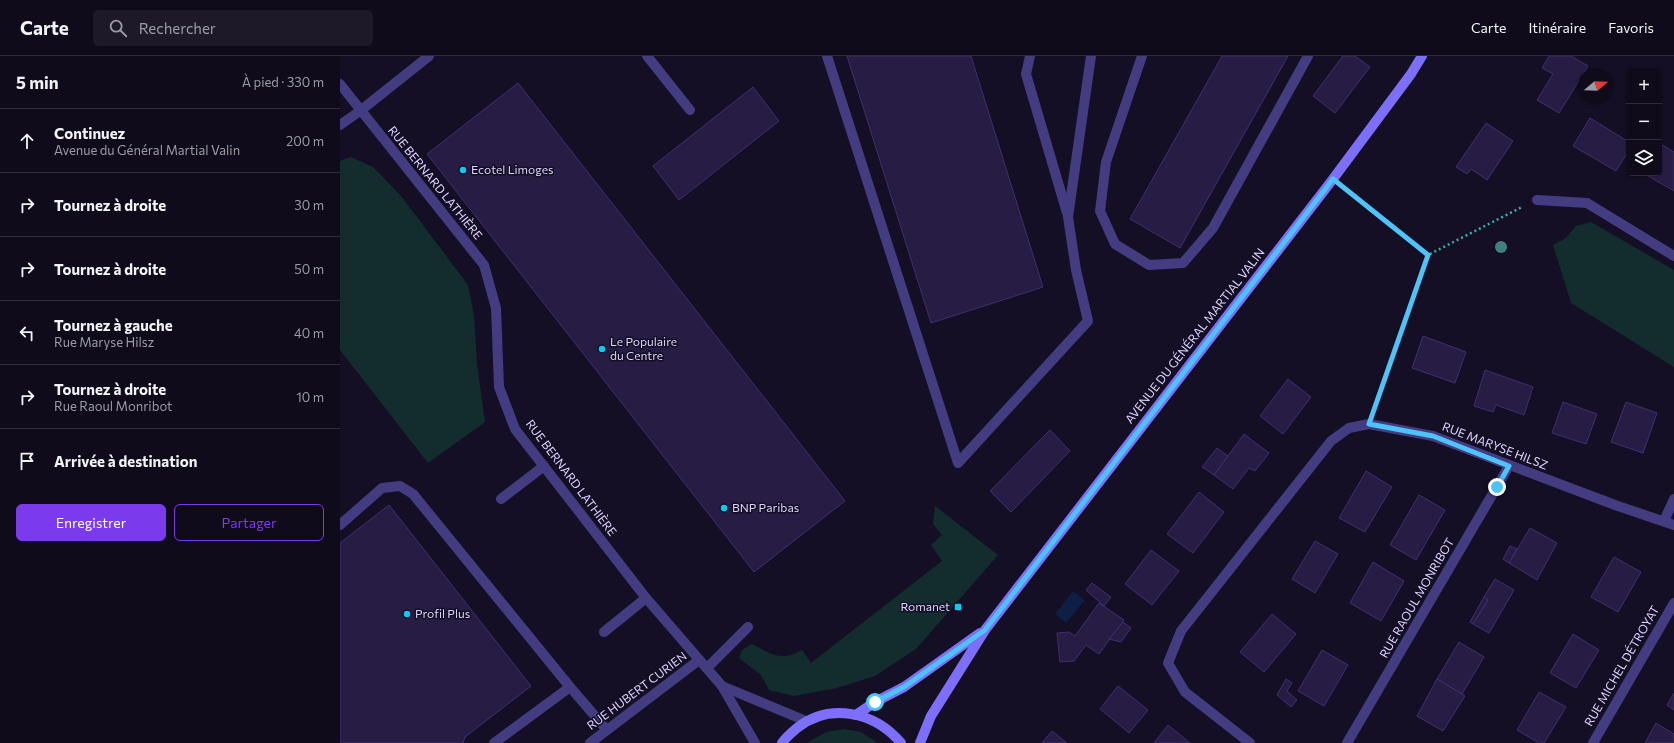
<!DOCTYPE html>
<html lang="fr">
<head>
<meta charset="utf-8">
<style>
	body { margin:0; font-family:Commissioner,sans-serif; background:#1d1928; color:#f1f3f6 }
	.controls { position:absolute; right:12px; top:12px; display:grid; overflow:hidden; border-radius:6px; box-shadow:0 1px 3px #0004 }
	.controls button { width:36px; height:36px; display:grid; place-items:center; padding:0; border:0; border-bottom:1px solid #2f2b3a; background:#0f0b1b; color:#f1f3f6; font:20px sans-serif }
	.compass { position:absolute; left:1238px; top:12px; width:36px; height:36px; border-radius:50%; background:#0f0b1b; box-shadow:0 1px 3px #0004; rotate:71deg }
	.stop { position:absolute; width:12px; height:12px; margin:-9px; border:3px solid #4fc3f7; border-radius:50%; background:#fff }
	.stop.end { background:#4fc3f7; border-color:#fff; box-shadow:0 1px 4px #0008 }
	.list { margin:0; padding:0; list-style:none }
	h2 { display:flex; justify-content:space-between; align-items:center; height:52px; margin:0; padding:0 16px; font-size:17px }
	h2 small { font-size:13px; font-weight:400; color:#9b9ba3 }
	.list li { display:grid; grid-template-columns:26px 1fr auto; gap:12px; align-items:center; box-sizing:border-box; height:64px; padding:0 16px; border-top:1px solid #2f2b3a }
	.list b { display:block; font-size:15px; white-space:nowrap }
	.list p { margin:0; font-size:13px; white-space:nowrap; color:#9b9ba3 }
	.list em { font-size:13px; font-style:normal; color:#9b9ba3 }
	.actions { display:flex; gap:8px; padding:12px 16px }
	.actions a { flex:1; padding:9px 0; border:1px solid #7c3aed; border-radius:6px; text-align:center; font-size:14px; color:#7c3aed }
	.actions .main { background:#7c3aed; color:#fff }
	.icon { flex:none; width:22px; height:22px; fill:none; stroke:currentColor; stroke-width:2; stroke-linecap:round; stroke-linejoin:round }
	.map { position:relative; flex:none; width:1334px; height:687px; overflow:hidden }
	header { display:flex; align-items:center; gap:24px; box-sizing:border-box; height:56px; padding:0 20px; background:#0f0b1b; border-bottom:1px solid #2f2b3a }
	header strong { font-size:19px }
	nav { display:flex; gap:22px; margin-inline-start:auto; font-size:14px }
	.search { width:280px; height:36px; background:#1d1928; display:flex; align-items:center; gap:10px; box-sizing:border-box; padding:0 14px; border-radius:6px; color:#9b9ba3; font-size:15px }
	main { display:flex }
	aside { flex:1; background:#0f0b1b }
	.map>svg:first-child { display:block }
</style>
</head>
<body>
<header>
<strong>Carte</strong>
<div class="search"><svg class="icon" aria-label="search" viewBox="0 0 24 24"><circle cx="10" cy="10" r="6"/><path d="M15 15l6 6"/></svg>Rechercher</div>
<nav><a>Carte</a><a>Itinéraire</a><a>Favoris</a></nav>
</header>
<main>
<aside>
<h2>5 min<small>À pied · 330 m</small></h2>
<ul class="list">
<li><svg class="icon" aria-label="ahead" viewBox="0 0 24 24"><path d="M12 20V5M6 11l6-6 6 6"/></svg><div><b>Continuez</b><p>Avenue du Général Martial Valin</p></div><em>200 m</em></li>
<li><svg class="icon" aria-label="right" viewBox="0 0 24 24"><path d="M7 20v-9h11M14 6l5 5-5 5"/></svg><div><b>Tournez à droite</b></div><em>30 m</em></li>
<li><svg class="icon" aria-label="right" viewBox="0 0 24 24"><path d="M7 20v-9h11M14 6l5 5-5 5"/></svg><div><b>Tournez à droite</b></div><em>50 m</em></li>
<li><svg class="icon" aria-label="left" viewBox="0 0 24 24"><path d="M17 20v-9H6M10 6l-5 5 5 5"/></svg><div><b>Tournez à gauche</b><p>Rue Maryse Hilsz</p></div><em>40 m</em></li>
<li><svg class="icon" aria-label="right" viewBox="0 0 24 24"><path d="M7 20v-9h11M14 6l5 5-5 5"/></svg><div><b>Tournez à droite</b><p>Rue Raoul Monribot</p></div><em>10 m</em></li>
<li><svg class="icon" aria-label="arrive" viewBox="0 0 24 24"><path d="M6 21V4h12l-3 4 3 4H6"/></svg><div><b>Arrivée à destination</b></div></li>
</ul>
<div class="actions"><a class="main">Enregistrer</a><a>Partager</a></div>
</aside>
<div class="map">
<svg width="1334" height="687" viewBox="0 0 1334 687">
	<rect width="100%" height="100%" fill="#140f24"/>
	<g fill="#132d2e">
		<path d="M11,101L33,111L61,140L128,229L134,259L137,308L145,366L88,407L0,294V105Z"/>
		<path d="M1251,166L1334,214V311L1231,247L1213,189L1226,182L1236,170Z"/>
		<path d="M595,450L658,499L576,593L535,620L497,632L454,640L429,634L421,619L399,602L402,594L412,588C432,598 440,606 462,594L471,607L602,505L591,489L602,479L593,468Z"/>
		<path d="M504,673L521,676L538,687H467L486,676Z"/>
	</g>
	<path fill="#0e1e44" d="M733,535L745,544L726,567L715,558Z"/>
	<g fill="#271c44" stroke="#402f6f">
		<path d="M507,0H631L703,231L591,267Z"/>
		<path d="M882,0H948L840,192L790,163Z"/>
		<path d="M1003,0H1015L1030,11L995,57L973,40Z"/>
		<path d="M1209,0H1231L1248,10L1219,57L1197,44L1213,18L1202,12Z"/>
		<path d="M178,27L505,445L414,516L87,98Z"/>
		<path d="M413,31L439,65L339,144L313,110Z"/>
		<path d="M1250,62L1289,86V94L1276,115L1233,90Z"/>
		<path d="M1146,67L1173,85L1147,124L1131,113L1127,118L1116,111Z"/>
		<path d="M1319,87L1334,96V135L1303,117H1319Z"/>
		<path d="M1083,280L1126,296L1115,327L1072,312Z"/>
		<path d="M1145,314L1193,331L1184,359L1156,349L1153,356L1134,350Z"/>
		<path d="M948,323L971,341L943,378L920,360Z"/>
		<path d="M1223,346L1257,358L1246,388L1212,377Z"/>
		<path d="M1286,346L1317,357L1303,397L1271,386Z"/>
		<path d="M710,374L730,395L671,456L650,435Z"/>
		<path d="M904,378L929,397L915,415L909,412L893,433L874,419Z"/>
		<path d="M877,392L888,400L874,419L862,411Z"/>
		<path d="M1026,415L1052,431L1025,476L999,462Z"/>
		<path d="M859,436L884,456L853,497L827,478Z"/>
		<path d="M1079,439L1105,454L1076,504L1050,489Z"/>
		<path d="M49,449L191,630L125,681L123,687H0V487Z"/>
		<path d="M1190,472L1217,487L1197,524L1169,507Z"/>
		<path d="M975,485L998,498L975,537L952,523Z"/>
		<path d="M1170,490L1177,493L1169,507L1163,503Z"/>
		<path d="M811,494L839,515L812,549L785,528Z"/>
		<path d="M1274,501L1301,516L1278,556L1251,541Z"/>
		<path d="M1033,506L1064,525L1041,565L1010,547Z"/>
		<path d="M1155,523L1174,534L1149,577L1133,568L1148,544L1144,541Z"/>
		<path d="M752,527L771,541L764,550L746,534Z"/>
		<path d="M1144,541L1148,544L1133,568L1130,566Z"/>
		<path d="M759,547L784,564L759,598L746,589L734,605L720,606L717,577L729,576L735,580Z"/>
		<path d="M932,558L956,578L924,616L900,596Z"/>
		<path d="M783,566L791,572L781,586L769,583Z"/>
		<path d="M1233,578L1259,594L1236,632L1210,617Z"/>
		<path d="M1119,586L1144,601L1122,638L1097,623Z"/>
		<path d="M982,594L1008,609L984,650L958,635Z"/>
		<path d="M946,623L952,627L947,635L957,644L951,651L937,639Z"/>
		<path d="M1097,623L1125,640L1103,675L1077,660Z"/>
		<path d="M778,630L808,654L789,677L760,653Z"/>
		<path d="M1199,636L1226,651L1204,687H1199L1177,674Z"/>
		<path d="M1334,637V654L1327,649Z"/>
		<path d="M1316,667L1334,678V687H1305Z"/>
		<path d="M828,669L850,687H814Z"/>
		<path d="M712,675L727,687H702Z"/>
	</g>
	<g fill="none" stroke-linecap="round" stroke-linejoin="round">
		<g stroke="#34b0b1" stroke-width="2.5" stroke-dasharray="2 3" stroke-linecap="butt">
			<path d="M1005,133L1088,199"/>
			<path d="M1035,353L1088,199L1182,151"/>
		</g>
		<g stroke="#443c81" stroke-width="10">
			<path d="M307,0L350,54"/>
			<path d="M487,0L618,407L748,265L736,214L728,161L751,0"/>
			<path d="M690,0L686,18L727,157"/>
			<path d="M802,0L766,106L760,155L775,188L809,209L843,207L873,172L968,0"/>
			<path d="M20,55L89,0"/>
			<path d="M161,443L204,410"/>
			<path d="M0,469L42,432L60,430L73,438L230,631L267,674"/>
			<path d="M264,576L306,542"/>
			<path d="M367,612L408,571"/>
			<path d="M154,687L230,631"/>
		</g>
		<g stroke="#443c81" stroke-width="10">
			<path d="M0,28L144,209L156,252L159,331L175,373L306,542L382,630L415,687"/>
			<path d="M0,69L20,55"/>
			<path d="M1197,144L1247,147L1334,200"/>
			<path d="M1324,465L1334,443"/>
			<path d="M382,630L466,665"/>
			<path d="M250,687L359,604"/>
			<path d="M910,687L845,636L828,607L841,575L991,385L1009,372L1029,368L1093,380L1275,449L1334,469"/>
			<path d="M1007,687L1169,410"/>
			<path d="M1253,687L1334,547"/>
		</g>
		<g stroke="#7d6ff9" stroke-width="10">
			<path d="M516,659L535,646L564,631L640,577"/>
			<path d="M442,687C446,681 451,677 457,672C490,646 535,656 561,687"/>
			<path d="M580,687L591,660L645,574L993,123L1071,18L1082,0"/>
		</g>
	</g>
	<circle fill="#3f7f7d" cx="1161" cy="191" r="6"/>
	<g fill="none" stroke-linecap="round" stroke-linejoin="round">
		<path stroke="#4fc3f7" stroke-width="5" d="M535,646L564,631L645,574L993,123L1088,199L1029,368L1093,380L1169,410L1157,431"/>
	</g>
	<g fill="#0acbf3" stroke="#140f24" stroke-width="1.5">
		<circle cx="123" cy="114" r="4"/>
		<circle cx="262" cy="293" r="4"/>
		<circle cx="384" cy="452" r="4"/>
		<rect x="614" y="547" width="8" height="8" rx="2"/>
		<circle cx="67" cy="558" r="4"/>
	</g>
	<g text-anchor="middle" stroke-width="3" stroke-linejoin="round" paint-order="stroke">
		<g font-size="12" fill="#dcd4fd" stroke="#140f24" text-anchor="start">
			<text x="131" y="118">Ecotel Limoges</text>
			<text x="270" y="290">Le Populaire<tspan x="270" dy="14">du Centre</tspan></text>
			<text x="392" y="456">BNP Paribas</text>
			<text x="610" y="555" text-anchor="end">Romanet</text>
			<text x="75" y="562">Profil Plus</text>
		</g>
		<g font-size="12" fill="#dcd4fd" stroke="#140f24">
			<text transform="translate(95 127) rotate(51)" y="4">RUE BERNARD LATHIÈRE</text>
			<text transform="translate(855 280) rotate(-52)" y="4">AVENUE DU GÉNÉRAL MARTIAL VALIN</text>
			<text transform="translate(1155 390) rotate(21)" y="4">RUE MARYSE HILSZ</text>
			<text transform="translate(231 422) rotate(53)" y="4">RUE BERNARD LATHIÈRE</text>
			<text transform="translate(1077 542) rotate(-60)" y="4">RUE RAOUL MONRIBOT</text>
			<text transform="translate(1282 610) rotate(-60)" y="4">RUE MICHEL DÉTROYAT</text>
			<text transform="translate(297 635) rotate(-37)" y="4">RUE HUBERT CURIEN</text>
		</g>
	</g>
</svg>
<div class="controls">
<button>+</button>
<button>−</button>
<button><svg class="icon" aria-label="layers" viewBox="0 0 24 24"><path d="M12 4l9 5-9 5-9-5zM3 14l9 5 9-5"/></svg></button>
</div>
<svg class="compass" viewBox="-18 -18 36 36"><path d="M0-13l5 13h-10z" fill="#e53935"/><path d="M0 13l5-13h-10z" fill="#9b9ba3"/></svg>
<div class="stop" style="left:535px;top:646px"></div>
<div class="stop end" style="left:1157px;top:431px"></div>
</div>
</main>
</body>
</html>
